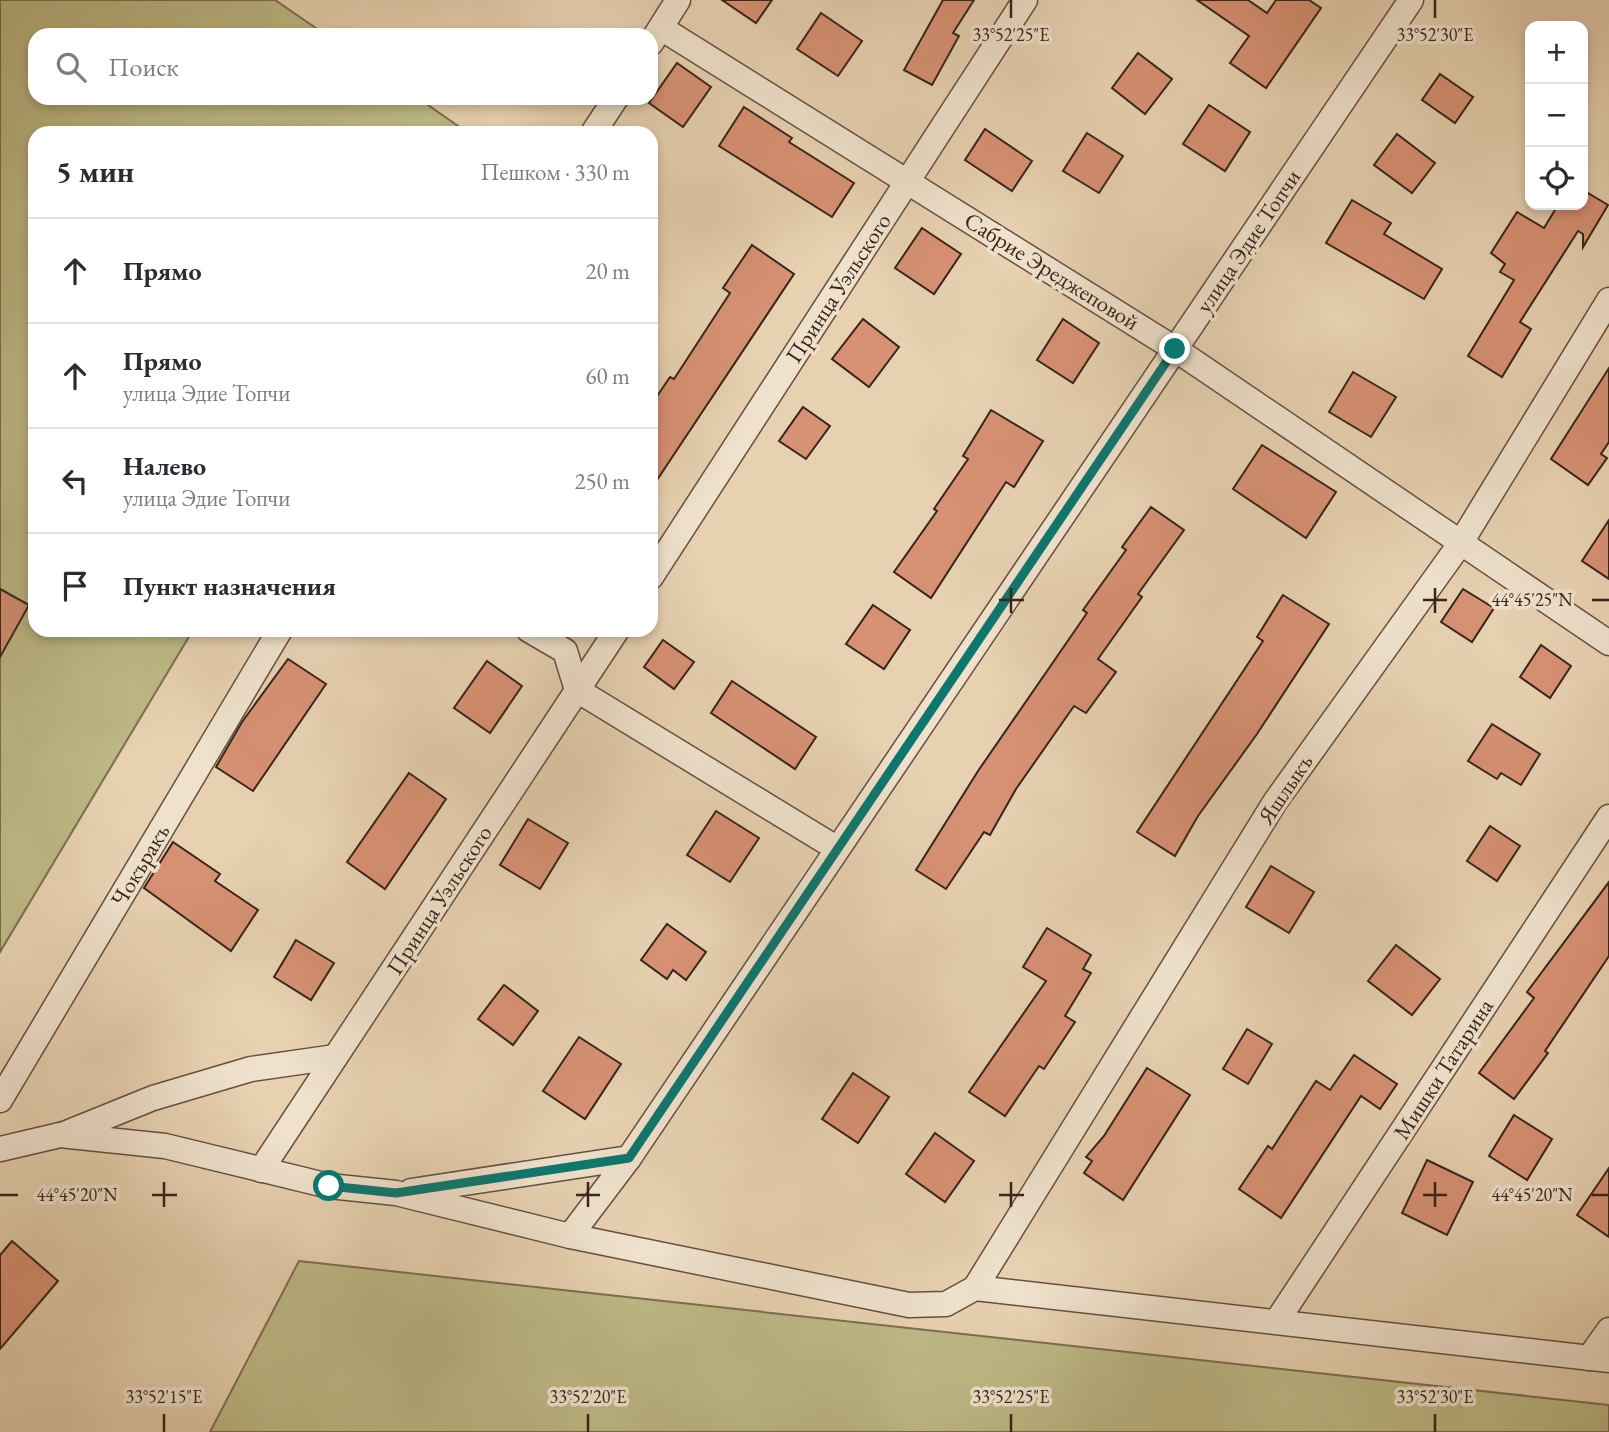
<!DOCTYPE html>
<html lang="ru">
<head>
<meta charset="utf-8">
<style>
	body { margin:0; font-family:"EB Garamond",serif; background:#f7f7f7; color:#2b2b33 }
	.controls { position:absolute; right:21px; top:21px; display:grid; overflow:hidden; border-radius:14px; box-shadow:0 4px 10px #0003 }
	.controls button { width:63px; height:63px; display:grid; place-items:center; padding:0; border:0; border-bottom:2px solid #e1e1e2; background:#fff; color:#2b2b33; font:35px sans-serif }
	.stop { position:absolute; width:21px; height:21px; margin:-16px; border:5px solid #0f766e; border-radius:50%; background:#fff }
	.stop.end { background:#0f766e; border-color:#fff; box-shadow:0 2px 7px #0008 }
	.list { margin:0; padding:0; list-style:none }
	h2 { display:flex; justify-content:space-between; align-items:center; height:91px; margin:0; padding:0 28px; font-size:30px }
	h2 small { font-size:23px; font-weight:400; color:#7c7c81 }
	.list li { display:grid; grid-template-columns:46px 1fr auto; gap:21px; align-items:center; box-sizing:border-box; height:105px; padding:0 28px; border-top:2px solid #e1e1e2 }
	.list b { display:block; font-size:26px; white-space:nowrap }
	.list p { margin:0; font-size:23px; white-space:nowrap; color:#7c7c81 }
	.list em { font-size:23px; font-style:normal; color:#7c7c81 }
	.icon { flex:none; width:38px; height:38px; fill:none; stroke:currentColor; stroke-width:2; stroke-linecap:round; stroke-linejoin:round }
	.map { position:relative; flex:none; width:1609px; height:1432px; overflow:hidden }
	.search { position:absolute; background:#fff; box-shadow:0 4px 10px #0003; left:28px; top:28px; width:630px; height:77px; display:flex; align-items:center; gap:18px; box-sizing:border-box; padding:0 24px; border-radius:21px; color:#7c7c81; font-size:26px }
	.panel { position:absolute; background:#fff; box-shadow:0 4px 10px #0003; left:28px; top:126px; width:630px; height:511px; border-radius:21px }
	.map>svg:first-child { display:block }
</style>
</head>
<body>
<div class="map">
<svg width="1609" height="1432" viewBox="0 0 1609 1432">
	<rect width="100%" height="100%" fill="#e7d1b1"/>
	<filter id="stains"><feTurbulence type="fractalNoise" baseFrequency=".00286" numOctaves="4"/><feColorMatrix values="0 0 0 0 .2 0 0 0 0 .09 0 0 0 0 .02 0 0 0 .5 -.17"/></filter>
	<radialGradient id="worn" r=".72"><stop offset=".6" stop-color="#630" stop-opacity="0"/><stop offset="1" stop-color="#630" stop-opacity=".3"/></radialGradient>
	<g fill="#bdb986" stroke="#7b6e50" stroke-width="2">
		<path d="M0,0H275L326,35H35V98H418L468,133H35V630H193L0,952Z"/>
		<path d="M299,1261L1609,1405V1432H210Z"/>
	</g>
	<g fill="#d79174" stroke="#39241a" stroke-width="2">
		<path d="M722,0H772L756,23Z"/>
		<path d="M943,0H974L953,33L959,36L932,85L904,70Z"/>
		<path d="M1197,0H1248L1267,13L1276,0H1309L1321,8L1266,88L1230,63L1249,36Z"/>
		<path d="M821,13L862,41L838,76L797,49Z"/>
		<path d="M1138,53L1172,79L1145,114L1112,88Z"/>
		<path d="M677,63L711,87L683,127L649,103Z"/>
		<path d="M1440,74L1473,97L1455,123L1422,100Z"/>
		<path d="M1209,105L1250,132L1225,171L1183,144Z"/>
		<path d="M744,107L792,138L789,142L854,183L832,217L719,146Z"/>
		<path d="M985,129L1032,161L1012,191L965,160Z"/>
		<path d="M1087,133L1123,156L1099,193L1063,171Z"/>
		<path d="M1397,134L1435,163L1412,193L1374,165Z"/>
		<path d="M1583,190L1608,205L1583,247V234L1578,231L1520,322L1531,329L1502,377L1468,356L1514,280L1500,272L1505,264L1491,253L1517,212L1544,228L1558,205H1583Z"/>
		<path d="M1352,200L1391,223L1384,234L1442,269L1424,299L1326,243Z"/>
		<path d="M922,228L961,254L934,294L895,268Z"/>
		<path d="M752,245L794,274L651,489V405L670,377L674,379L730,293L723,288Z"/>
		<path d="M863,319L899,347L869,387L832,359Z"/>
		<path d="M1063,319L1099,343L1073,383L1037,360Z"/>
		<path d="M1609,368V442L1601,454L1607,458L1588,485L1551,459Z"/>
		<path d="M1353,372L1396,397L1371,437L1329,412Z"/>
		<path d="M803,407L830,426L806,459L779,441Z"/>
		<path d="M991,410L1043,441L1014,487L1006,482L931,598L894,572L937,511L934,509L968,459L963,456Z"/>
		<path d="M1262,445L1336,492L1306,538L1233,489Z"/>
		<path d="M1151,507L1184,530L1138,594L1142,597L1098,659L1116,672L1086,713L1074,706L1016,789L990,835L984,832L946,889L916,870L978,771L1087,613L1083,610L1126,550L1122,547Z"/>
		<path d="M1609,520V579L1582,561Z"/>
		<path d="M0,589L29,605L0,657Z"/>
		<path d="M1463,589L1494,608L1472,642L1441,622Z"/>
		<path d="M1283,595L1329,624L1257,734L1198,816L1175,856L1137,832L1263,641L1257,637Z"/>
		<path d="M873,605L910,630L884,669L846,644Z"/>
		<path d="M663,640L694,662L674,689L644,667Z"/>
		<path d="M1541,645L1571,666L1550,698L1520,677Z"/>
		<path d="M288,659L326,684L253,791L216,767L242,722Z"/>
		<path d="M487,661L522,686L490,733L454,708Z"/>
		<path d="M732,681L816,737L795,769L711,713Z"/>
		<path d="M1492,724L1540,754L1521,785L1501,773L1497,779L1468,761Z"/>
		<path d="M409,773L446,799L385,889L347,862Z"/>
		<path d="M716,811L759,838L730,882L687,855Z"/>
		<path d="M528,819L568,843L540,889L500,865Z"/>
		<path d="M1490,826L1520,846L1497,881L1467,861Z"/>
		<path d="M173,842L220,874L215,881L258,910L231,951L144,888Z"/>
		<path d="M1271,866L1314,892L1289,933L1246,907Z"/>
		<path d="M1609,882V956L1545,1051L1548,1053L1514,1099L1479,1073L1534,998L1527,992Z"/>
		<path d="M667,924L706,952L686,980L673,970L667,979L641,960Z"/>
		<path d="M1047,928L1091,955L1083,969L1091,973L1065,1016L1075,1022L1044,1069L1039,1066L1005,1116L969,1092L1046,981L1023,967Z"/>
		<path d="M296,940L334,963L311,1000L274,977Z"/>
		<path d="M1396,945L1440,979L1412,1015L1368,981Z"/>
		<path d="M504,985L538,1011L513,1045L478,1019Z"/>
		<path d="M1247,1029L1272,1044L1248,1084L1223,1069Z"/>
		<path d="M579,1037L621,1064L585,1119L543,1091Z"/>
		<path d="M1354,1055L1397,1084L1380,1109L1361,1096L1281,1218L1239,1189L1268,1146L1272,1149L1316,1081L1330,1090Z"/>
		<path d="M1147,1068L1190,1095L1123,1200L1084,1173L1092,1161L1086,1157L1104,1136Z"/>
		<path d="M853,1073L889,1097L858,1143L822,1119Z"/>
		<path d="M1514,1115L1552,1139L1527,1180L1489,1156Z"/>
		<path d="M935,1133L974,1161L945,1202L906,1174Z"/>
		<path d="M1427,1160L1473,1182L1447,1235L1402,1213Z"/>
		<path d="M1609,1168V1237L1577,1215Z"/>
		<path d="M12,1241L58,1281L0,1349V1255Z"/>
	</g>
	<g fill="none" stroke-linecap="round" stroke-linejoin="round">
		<defs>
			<g id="street">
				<path d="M661,28L1175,349L1609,643"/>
				<path d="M651,43L678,0"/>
				<path d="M593,133L616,98"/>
				<path d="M651,577L1025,0"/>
				<path d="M529,630L565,651L577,690L836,848"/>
				<path d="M0,1100L280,630"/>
				<path d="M64,1134L153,1098L251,1069L335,1057"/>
				<path d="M0,1149L60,1135L165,1146L329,1186L396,1193L570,1236L909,1305L946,1304L975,1288L1609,1360"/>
				<path d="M261,1170L617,630"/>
				<path d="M411,1191L629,1158L1411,0"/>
				<path d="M570,1236L629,1158"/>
				<path d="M975,1288L1275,802L1460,544L1609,300"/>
				<path d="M1277,1321L1609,817"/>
				<path d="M1589,1358L1609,1330"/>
			</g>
		</defs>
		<use href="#street" stroke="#644f40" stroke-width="27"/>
		<use href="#street" stroke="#efe1cc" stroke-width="24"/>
	</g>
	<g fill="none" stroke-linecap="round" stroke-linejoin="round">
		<path stroke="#0f766e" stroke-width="9" d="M329,1186L396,1193L629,1158L1175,349"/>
	</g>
	<path fill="none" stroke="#39241a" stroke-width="2.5" d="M1011,0V18M1435,0V18M1011,588V613M1435,588V613M999,600H1024M1423,600H1447M1592,600H1609M164,1182V1207M588,1182V1207M1011,1182V1207M1435,1182V1207M0,1195H18M152,1195H177M576,1195H600M999,1195H1024M1423,1195H1447M1592,1195H1609M164,1414V1432M588,1414V1432M1011,1414V1432M1435,1414V1432"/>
	<g text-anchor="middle" stroke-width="7" stroke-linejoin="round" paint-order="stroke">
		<g font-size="23" fill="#39241a" stroke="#efe1cc">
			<text transform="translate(1248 241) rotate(-56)" y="8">улица Эдие Топчи</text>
			<text transform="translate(1052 271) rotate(32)" y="8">Сабрие Эреджеповой</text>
			<text transform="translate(838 288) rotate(-57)" y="8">Принца Уэльского</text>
			<text transform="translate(1285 789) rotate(-56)" y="8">Яшлыкъ</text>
			<text transform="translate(140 865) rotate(-59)" y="8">Чокъракъ</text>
			<text transform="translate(439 900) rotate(-57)" y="8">Принца Уэльского</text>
			<text transform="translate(1443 1069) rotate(-57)" y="8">Мишки Татарина</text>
		</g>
	</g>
	<g font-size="18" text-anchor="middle" fill="#39241a" stroke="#efe1cc" stroke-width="7" stroke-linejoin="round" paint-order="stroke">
		<text x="1011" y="41">33°52'25"E</text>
		<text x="1435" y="41">33°52'30"E</text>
		<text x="1532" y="606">44°45'25"N</text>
		<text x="77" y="1201">44°45'20"N</text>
		<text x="1532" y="1201">44°45'20"N</text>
		<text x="164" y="1403">33°52'15"E</text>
		<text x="588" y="1403">33°52'20"E</text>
		<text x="1011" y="1403">33°52'25"E</text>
		<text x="1435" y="1403">33°52'30"E</text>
	</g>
	<rect width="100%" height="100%" filter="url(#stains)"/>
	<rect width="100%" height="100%" fill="url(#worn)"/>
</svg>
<div class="controls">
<button>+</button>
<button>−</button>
<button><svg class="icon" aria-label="locate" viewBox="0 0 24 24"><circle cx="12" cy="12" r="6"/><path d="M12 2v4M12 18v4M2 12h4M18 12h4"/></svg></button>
</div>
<div class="stop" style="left:329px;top:1186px"></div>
<div class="stop end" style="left:1175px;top:349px"></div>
<div class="search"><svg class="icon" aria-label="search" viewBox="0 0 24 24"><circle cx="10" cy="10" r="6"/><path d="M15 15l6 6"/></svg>Поиск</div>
<section class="panel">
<h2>5 мин<small>Пешком · 330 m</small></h2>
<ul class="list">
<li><svg class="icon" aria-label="ahead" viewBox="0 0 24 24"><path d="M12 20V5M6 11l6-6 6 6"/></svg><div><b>Прямо</b></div><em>20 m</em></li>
<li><svg class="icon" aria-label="ahead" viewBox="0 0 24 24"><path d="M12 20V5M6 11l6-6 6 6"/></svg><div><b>Прямо</b><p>улица Эдие Топчи</p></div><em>60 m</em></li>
<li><svg class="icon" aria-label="left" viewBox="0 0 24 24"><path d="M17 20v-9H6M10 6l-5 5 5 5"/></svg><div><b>Налево</b><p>улица Эдие Топчи</p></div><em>250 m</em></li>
<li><svg class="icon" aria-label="arrive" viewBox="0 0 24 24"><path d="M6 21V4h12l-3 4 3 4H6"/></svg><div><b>Пункт назначения</b></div></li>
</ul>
</section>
</div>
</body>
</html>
